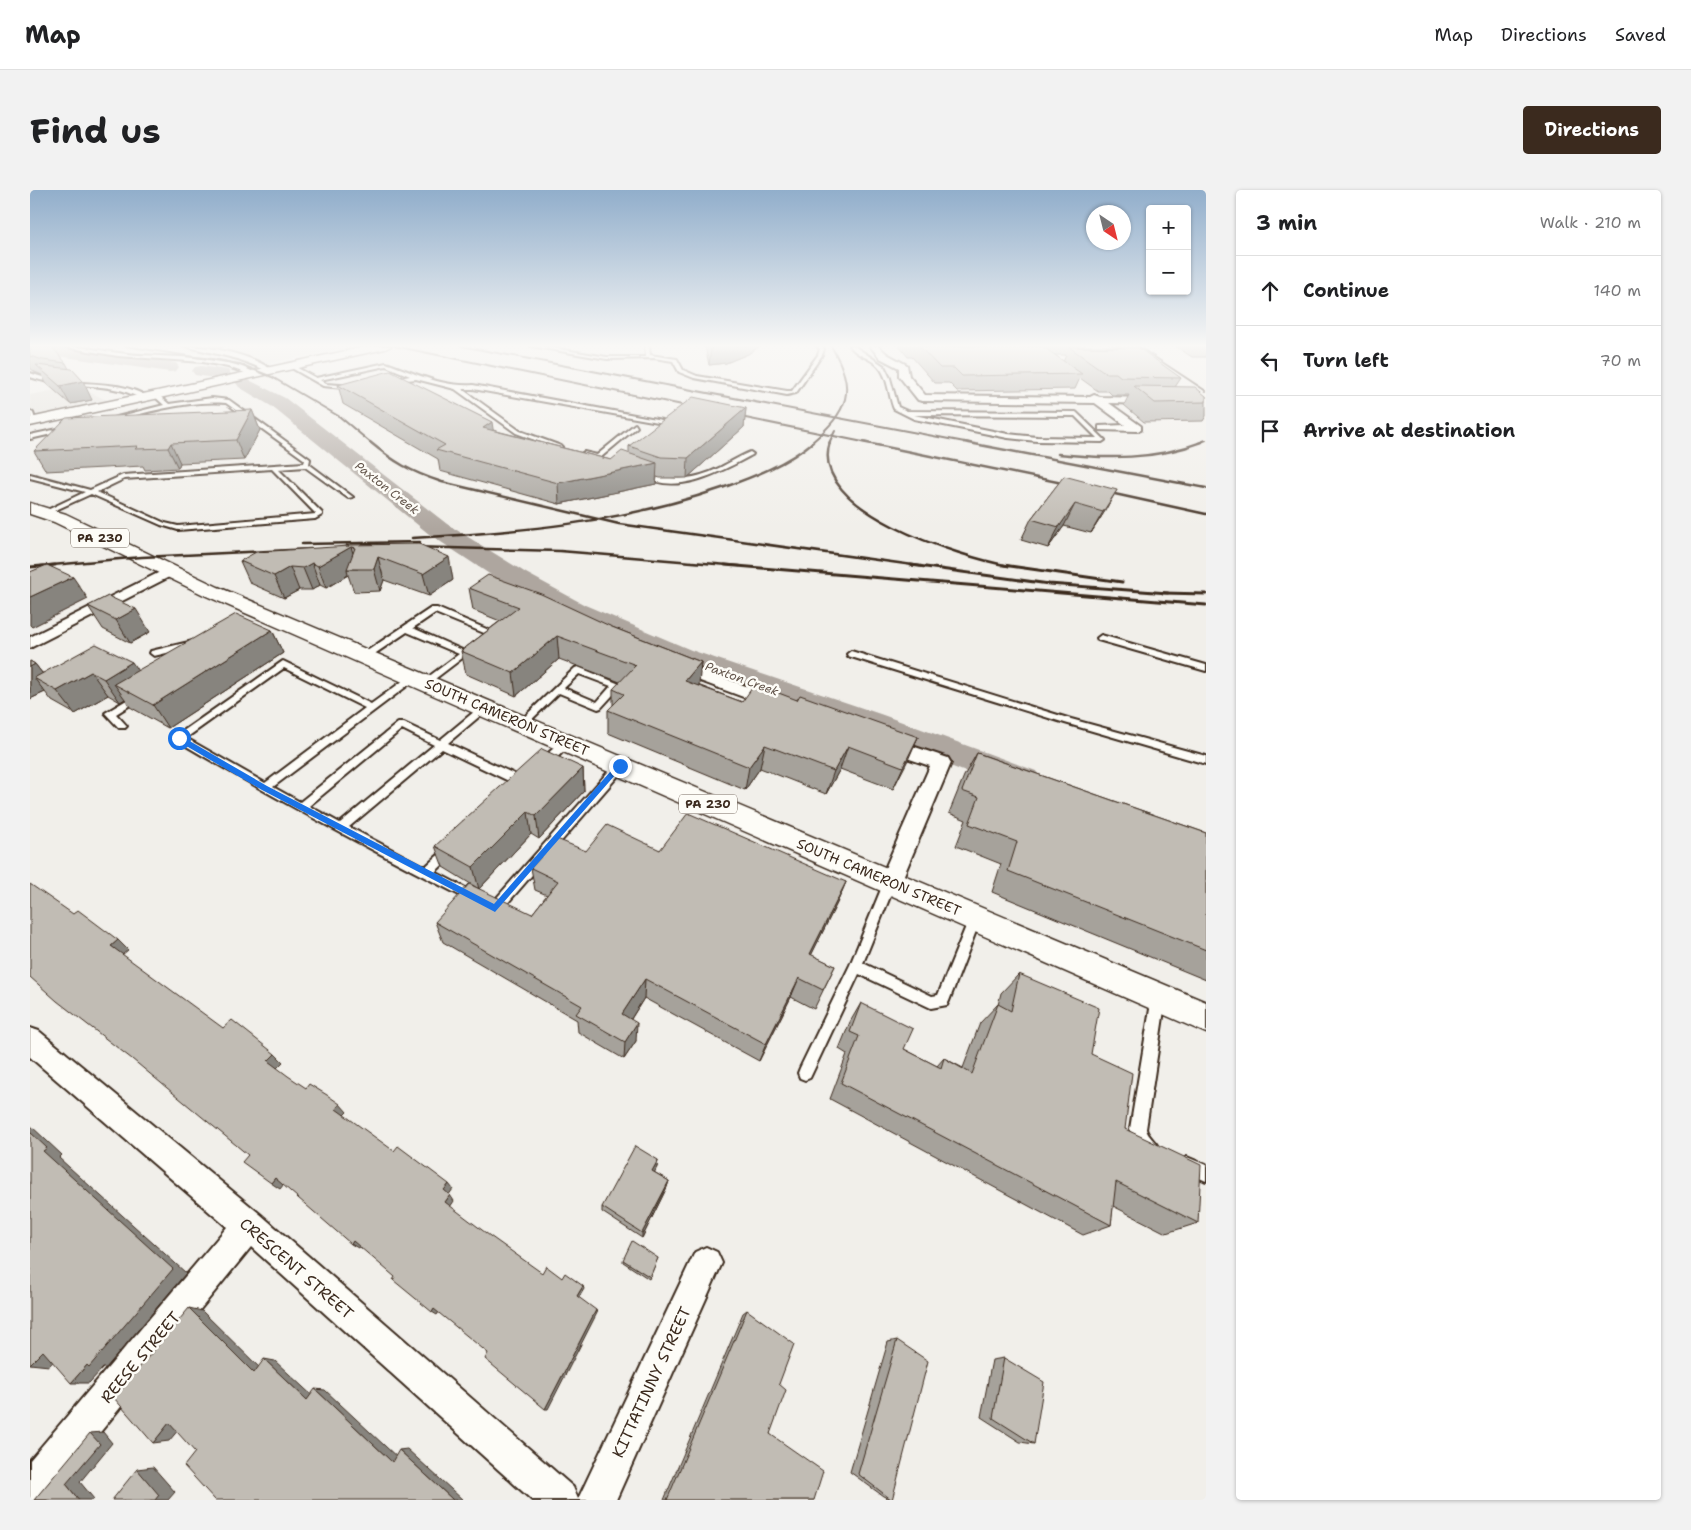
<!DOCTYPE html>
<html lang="en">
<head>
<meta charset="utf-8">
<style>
	body { margin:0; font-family:"Shantell Sans",sans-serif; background:#f2f2f2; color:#202124 }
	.controls { position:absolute; right:15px; top:15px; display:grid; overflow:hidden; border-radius:5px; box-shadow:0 1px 4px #0004 }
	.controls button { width:45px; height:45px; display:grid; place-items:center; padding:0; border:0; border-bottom:1px solid #e0e0e0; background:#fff; color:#202124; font:25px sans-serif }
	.compass { position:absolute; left:1056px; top:15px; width:45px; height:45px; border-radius:50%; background:#fff; box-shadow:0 1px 4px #0004; rotate:145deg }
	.stop { position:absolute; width:15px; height:15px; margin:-11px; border:4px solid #1a73e8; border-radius:50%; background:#fff }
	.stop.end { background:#1a73e8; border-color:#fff; box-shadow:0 1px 5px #0008 }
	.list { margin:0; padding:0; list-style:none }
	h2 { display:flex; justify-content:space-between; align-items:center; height:65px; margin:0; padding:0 20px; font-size:21px }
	h2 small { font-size:16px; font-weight:400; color:#757577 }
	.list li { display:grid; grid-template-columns:32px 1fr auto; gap:15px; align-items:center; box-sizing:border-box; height:70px; padding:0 20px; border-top:1px solid #e0e0e0 }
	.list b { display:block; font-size:19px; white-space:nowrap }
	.list em { font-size:16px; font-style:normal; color:#757577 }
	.icon { flex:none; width:28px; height:28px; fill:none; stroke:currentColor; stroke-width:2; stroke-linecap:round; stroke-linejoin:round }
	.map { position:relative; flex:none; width:1176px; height:1310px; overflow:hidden; border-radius:5px }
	header { display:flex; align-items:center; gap:30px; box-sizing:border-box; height:70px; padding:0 25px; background:#fff; border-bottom:1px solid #e0e0e0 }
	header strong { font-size:24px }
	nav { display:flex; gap:28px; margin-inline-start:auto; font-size:18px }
	.intro { display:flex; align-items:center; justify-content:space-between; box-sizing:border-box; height:120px; padding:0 30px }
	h1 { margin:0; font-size:35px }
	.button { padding:12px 22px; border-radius:5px; background:#3b2a1e; color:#fff; font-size:18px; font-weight:700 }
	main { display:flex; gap:30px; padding:0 30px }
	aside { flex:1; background:#fff; border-radius:5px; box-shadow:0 1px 4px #0004 }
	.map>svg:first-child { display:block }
</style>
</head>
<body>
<header>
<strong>Map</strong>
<nav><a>Map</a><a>Directions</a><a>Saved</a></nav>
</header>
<div class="intro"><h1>Find us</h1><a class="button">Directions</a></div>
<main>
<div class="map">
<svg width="1176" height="1310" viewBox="0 0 1176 1310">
	<rect width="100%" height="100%" fill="#f1efea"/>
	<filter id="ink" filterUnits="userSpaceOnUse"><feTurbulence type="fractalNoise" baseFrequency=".02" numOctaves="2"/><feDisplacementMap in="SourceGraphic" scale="10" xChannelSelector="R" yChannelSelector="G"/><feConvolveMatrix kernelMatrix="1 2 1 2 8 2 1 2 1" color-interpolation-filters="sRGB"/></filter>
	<g filter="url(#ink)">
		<g fill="#e3e0da">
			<path d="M122,156H325L225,176L194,167Z"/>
			<path d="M46,196L79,211L0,227V205Z"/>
		</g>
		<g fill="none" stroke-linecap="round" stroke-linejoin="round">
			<g fill="#aea69f" fill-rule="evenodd">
				<path d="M0,156H27L140,172L146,173L149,177L146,181L140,182L0,162Z"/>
				<path d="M171,176L198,180L201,184L198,188L192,189L165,185L162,181L165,177Z"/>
				<path d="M215,188L255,208L417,334L496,383L555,415L661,460L853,525L1006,581L1011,590L1006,599L993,603L980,599L829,541L639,474L535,427L476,395L399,344L241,216L209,197L206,193L209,189Z"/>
			</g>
			<defs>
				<g id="service">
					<path d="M30,156C53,156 76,162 98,164C136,168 194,164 227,184L224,186L198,177L173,172L88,166Z"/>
					<path d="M155,156C180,156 222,165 242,180L238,181L208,169Z"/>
					<path d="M501,156H511L577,167H616L615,156H619L620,165L647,169L653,180L667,186L757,201H762L788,165L790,159L787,156H792L794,159L792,165L766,203L757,205L664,188L649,182L643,171L624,168L577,169Z"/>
					<path d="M820,156H824L854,176L860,188L868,217L877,221L1046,222L1075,250L1072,252L1007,251L978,248L884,229L864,219C858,205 859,185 846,174C838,167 827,166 820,156ZM884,225L1045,226L1067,248L1007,247L978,244Z"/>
					<path d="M356,173C385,183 411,197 443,195L648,233L645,235L443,199H432L490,241L531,256L532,257L529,259L486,243L425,199L386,189L359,192V190L380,186L356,176L290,190L296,194L325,196L323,199L293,196L258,176L262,175L286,188Z"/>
					<path d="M0,183C10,186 20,190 30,191C58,195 93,191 118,207C111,210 97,201 89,200C59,193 29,197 0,187Z"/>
					<path d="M126,203L139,214L182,208L199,210L280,269L279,274L323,307L318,308L275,277L248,279L292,323V325L285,329L148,340L131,335L61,304L17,324H13V322L55,302L0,288V284L60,300L93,285L274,273L275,270L196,213C158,210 119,222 82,231L79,229L134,215L123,205ZM242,279L286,324L148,336L135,333L67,302L94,289Z"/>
					<path d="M0,221L3,223L6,232L1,231Z"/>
					<path d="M605,234L607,237L570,268L551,264L554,262L567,265Z"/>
					<path d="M37,237L39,240L0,249V245Z"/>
					<path d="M720,262L723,264L722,265C690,282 646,307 611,285L614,283C644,291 663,291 691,277C701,272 710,266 720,262Z"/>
					<path d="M401,418H407L466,443L462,446L459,445L405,423L383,438L439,463L397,495L394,494V490L429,464L377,442L337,469H331V465Z"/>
					<path d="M1071,445L1176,475V481L1068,450L1067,448Z"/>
					<path d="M163,451L166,452V456L124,466L120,463L121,461Z"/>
					<path d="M821,461L1041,529L1176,566V574L1035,533L818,466L817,464Z"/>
					<path d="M253,471L341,514L381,485L384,484L389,487L243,597L270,612L368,533H374L410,550L451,516H457V520L418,553L497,590L498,593L497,596H489L412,559L319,637L395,677L416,658H424L426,661L424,664L405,682L449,705L451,708L449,711L445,713L441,711C341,660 242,607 146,550L144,548L146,546ZM254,478L335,518L235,593L156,548ZM372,539L404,555L310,633L279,616Z"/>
					<path d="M548,477L592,495L571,518L568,519L529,503L495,536H489L487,534L489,532L545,478ZM549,484L581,496L567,512L534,498Z"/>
					<path d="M110,502L113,503V507L86,524L97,536L95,538H89L75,523Z"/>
					<path d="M536,550L540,551L541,553L540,555L516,578H508L507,575L508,572L532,551Z"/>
					<path d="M590,572L594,573L595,576L594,579L469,723L465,724L458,721L456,717L458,713L463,712L586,573Z"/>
					<path d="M860,687L864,689L866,692L833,773L902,806L908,805L941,724L945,723L949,724L951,728L919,811L917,815L901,818L829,784L780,888L775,890L770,888L768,883L770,878L820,775L854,692L856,689Z"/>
					<path d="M1129,801L1134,803L1136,807L1116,939C1118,947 1125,950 1128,957L1125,962L1120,965L1107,955L1100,939L1122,807L1124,803Z"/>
					<path d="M1157,967L1176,975V991L1152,980L1149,975L1152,970Z"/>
				</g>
				<g id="minor">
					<path d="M840,156H848L857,164L877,175L879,186L895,205L1060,207L1064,205L1070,207L1124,208L1129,211L1124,214L1079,213L1111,236V240L1107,241L1069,240V236L1095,235L1065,213L892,211L888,210L869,186V178L850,168Z"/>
					<path d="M138,378L145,382L143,385L0,458V447Z"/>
					<path d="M644,470L752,509L755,513L752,517H740L638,479L636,475L638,471Z"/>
					<path d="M855,547L918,568L921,573L871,692L868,698L860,701L852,698L849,692L900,576L848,558L846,553L848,548Z"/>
					<path d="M0,838L9,841L230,1024L543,1297L548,1309L665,1062L676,1057L687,1062L692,1073L586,1310H502L221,1057L15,1310H0V1270L197,1037L0,867Z"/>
				</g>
				<path id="primary" d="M339,156H361L355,159L0,236V228Z"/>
				<path id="trunk" d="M0,313L36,324L188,397L1176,812V843L174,405L24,332L0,324Z"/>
			</defs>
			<use href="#service" stroke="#3b2a1e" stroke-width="4"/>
			<use href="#minor" stroke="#3b2a1e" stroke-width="4"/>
			<use href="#primary" stroke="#3b2a1e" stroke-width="3"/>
			<use href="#trunk" stroke="#3b2a1e" stroke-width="3"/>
			<use href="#service" fill="#fdfcf7" fill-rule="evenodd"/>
			<use href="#minor" fill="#fdfcf7" fill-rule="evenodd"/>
			<use href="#primary" fill="#fdfcf7" fill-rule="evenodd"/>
			<use href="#trunk" fill="#fdfcf7" fill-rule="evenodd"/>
			<g stroke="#3b2a1e" stroke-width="2">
				<path d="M95,156L210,174L242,187L310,227L341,253"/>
				<path d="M364,156L667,218"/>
				<path d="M431,156L940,253"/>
				<path d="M1108,156L1176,201"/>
				<path d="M701,225L838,253"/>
				<path d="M781,253C818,221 828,200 801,156"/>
				<path d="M799,253L805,241"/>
				<path d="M1168,253L1176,250"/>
			</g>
			<g stroke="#3b2a1e" stroke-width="2.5">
				<path d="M340,252C364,272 381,282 412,292L589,334L890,376"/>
				<path d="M800,252C777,321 932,367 979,376"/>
				<path d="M832,252L1042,295"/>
				<path d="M934,252L1176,298"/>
				<path d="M1028,264C1077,269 1125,270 1172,252"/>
				<path d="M1071,301L1176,324"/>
				<path d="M382,348C487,342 592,333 692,298C723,287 757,274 783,252"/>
				<path d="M272,354L390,352"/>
				<path d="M381,357L530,361L710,376"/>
				<path d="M11,376L112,367L281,359"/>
			</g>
			<g stroke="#3b2a1e" stroke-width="3">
				<path d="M695,375L1176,415"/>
				<path d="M881,375L1019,394L1138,403"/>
				<path d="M973,375L1092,392"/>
				<path d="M0,377L25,375"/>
				<path d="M1133,403L1176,404"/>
			</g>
		</g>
		<g fill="#a6a29b" stroke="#3b2a1e" fill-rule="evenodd">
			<path d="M0,156L36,173L39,179L62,210L40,214L16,193L12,185L5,182L0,178Z"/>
			<path d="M165,156H195L189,158Z"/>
			<path d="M675,156H730L718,164L696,173L679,175Z"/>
			<path d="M869,156H1092L1091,158L1151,188L1145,197L1176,206V226L1173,231L1114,232L1094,215L1099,205H1082L1078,201H1068L1050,188L1045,199L927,201L919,193H905L882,167H878ZM1024,165H1036L1033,172Z"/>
			<path d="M1145,156H1176V167H1162Z"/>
			<path d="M308,195L463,240L581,270L599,264V256L716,218L714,237L657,288H630L627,287L626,294L529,314L410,281L408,269L313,214Z"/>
			<path d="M222,220L230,240L214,270L150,273L148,278L115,280L113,276L16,281L4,261Z"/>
			<path d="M1034,286L1075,321L1061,343L1034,336L1018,358L991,350L1001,329Z"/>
			<path d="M316,355L423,390L399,406L354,390L350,401L324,402L318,385L296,398L290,395L282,400H269L254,408L220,393L210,371L317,356Z"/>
			<path d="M439,398L582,437L671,472L668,495L712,512L767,510L888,547L863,599L810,579L796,604L730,578L715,600L578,543V520L583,515V499L590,492L529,469L486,506L436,484L431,461L470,431L443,420Z"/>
			<path d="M58,416L120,442L100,453L73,439Z"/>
			<path d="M242,440L253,463L138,538L100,517L95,509L90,512L78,505L45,524L22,511L15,502L0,509V471L5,474L12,483L108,481Z"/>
			<path d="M947,563L1176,643V790L962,702L971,674L926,656L936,630L919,623L934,586Z"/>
			<path d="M553,578L554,601L509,649L501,644L449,699L413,677L405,656Z"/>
			<path d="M630,660L816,692L807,713L781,765L805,776L784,819L761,807L729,871L614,808L601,829L606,851L594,869L548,842L547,830L413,752L405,732L502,724L517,705L505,700L501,678L556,661Z"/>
			<path d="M989,784L1061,864L1095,939L1168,1033L1136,1043L1083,1016L1081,1035L1053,1045L800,909L817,864L809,859L820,832L831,813L874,859L907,876L914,868L933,878L950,833L968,814V815L971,803Z"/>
			<path d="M628,970L627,977L624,982L639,991L637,997L612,1048L572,1022V1017Z"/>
			<path d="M628,1068L619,1089L593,1072V1070Z"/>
			<path d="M717,1120L749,1194L740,1244L784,1310H634L713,1123Z"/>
			<path d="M867,1150L862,1310L853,1306L820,1282L858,1152Z"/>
			<path d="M974,1168L1004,1254L990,1252L951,1227L962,1170Z"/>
		</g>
		<g fill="#87847e" stroke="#3b2a1e">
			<path d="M696,156H730L718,164L696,173L679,175L681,158Z"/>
			<path d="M53,191L62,210L40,214L30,196Z"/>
			<path d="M716,218L714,237L657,288L658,268Z"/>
			<path d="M222,220L230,240L214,270L206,250Z"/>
			<path d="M462,232L465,252L453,238Z"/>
			<path d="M141,253L150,273L148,278L138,258Z"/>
			<path d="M627,273L626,294L529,314L528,293Z"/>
			<path d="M1087,300L1075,321L1061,343L1073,322Z"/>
			<path d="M1045,314L1034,336L1018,358L1029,337Z"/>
			<path d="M321,357L328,379H317L318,385L296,398L288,376Z"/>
			<path d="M348,367L354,390L350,401L344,379Z"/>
			<path d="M419,367L423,390L399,406L393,384Z"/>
			<path d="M282,373L290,395L282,400L273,378Z"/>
			<path d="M260,377L269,400L254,408L244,386Z"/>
			<path d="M43,387L58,409L2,437L0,435V407Z"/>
			<path d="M106,419L120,442L100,453L86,430Z"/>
			<path d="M242,440L253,463L138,538L123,515Z"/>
			<path d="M527,446L529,469L486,506L483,483Z"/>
			<path d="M102,472L117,495L84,494L95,509L90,512L74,489Z"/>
			<path d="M671,472L669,495L653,514L655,491Z"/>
			<path d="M5,474L23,497L4,488L15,502L0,509V477Z"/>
			<path d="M61,482L78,505L45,524L27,501Z"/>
			<path d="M888,547L878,570L863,599L873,577Z"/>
			<path d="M735,555L730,578L715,600L719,577Z"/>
			<path d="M818,556L810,579L796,604L804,581Z"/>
			<path d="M553,578L554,601L509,649L506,626Z"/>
			<path d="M498,622L501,644L449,699L443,677Z"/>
			<path d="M816,692L807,713L772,784L780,764Z"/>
			<path d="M88,750L98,760L92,765L81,756Z"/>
			<path d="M769,788L761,807L729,871L736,854Z"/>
			<path d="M615,789L614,808L592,843V824Z"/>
			<path d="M607,833L606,851L594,869L595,852Z"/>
			<path d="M245,864L253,872L246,879L238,871Z"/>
			<path d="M310,914L317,922L313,926L306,919Z"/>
			<path d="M0,935L32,965L29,968L156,1083L76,1178H73L59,1193H41L57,1175L13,961L0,942Z"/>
			<path d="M628,970L627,977L622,988V981Z"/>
			<path d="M245,988L254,994L250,999L241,993Z"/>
			<path d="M639,991L637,997L612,1048V1043Z"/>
			<path d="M419,994L423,999L418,1006L414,1000Z"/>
			<path d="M420,1005L424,1011L420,1017L415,1012Z"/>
			<path d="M323,1051L330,1055L328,1058L321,1054Z"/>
			<path d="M553,1096L554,1099L548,1109L547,1106Z"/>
			<path d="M159,1118L172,1121L236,1184L224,1183Z"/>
			<path d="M404,1119L409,1122L407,1125L402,1122Z"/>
			<path d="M566,1120L567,1123L518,1219H515Z"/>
			<path d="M13,1161L31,1163L19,1176L0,1174Z"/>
			<path d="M234,1169L245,1171L287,1210H277Z"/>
			<path d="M285,1199L295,1200L370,1270L362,1272Z"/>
			<path d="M139,1233H154L139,1251L123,1253Z"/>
			<path d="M73,1242L82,1253L50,1292L64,1309L63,1310H49L36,1294L60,1243Z"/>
			<path d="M377,1259L433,1310H423L369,1260Z"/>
			<path d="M123,1277L145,1302L138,1310H125L107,1279Z"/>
		</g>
		<g fill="#c1bcb4" stroke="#3b2a1e">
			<path d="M0,156H21L36,173L13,170L0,166Z"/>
			<path d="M680,156H696L681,158Z"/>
			<path d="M889,156H1012L1052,184L932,186L924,178H910Z"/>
			<path d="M1039,157L1109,158L1151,188L1091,187L1086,183H1076Z"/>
			<path d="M6,175L42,179L53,191L30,196Z"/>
			<path d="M360,181L462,232L453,238L581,270L592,261L627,273L528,293L406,260L415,255L308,195Z"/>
			<path d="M1104,196L1165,197L1176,206V212L1125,213Z"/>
			<path d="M663,207L716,218L658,268L631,267L599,256Z"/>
			<path d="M222,220L206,250L141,253L138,258L105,259L108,256L4,261L36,228Z"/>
			<path d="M1034,286L1087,300L1073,322L1045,314L1029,337L1001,329Z"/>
			<path d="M389,354L419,367L393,384L348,367L344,379H317L325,358L321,357L288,376L282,373L273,378L260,377L244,386L210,371L226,362L319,356L316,355Z"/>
			<path d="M17,375L43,387L0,407V382Z"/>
			<path d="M458,385L511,404L582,437L671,472L655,491L712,512L725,494L767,510L770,505L888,547L873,577L818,556L804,581L735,555L719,577L578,520L594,504L583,499L606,475L527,446L483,483L431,461L489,417L439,398Z"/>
			<path d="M78,406L106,419L86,430L58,416Z"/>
			<path d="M206,424L242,440L123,515L84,494Z"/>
			<path d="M66,454L102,472L74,489L61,482L27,501L4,488Z"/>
			<path d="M0,471L5,474L0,477Z"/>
			<path d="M512,559L553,578L506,626L498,622L443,677L405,656Z"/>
			<path d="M947,563L1176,643V760L978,681L987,652L939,634L949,607L932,601Z"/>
			<path d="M658,623L816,692L780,764L805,776L793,800L769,788L736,854L615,789L592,824L607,833L595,852L546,824L552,816L405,732L439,694L502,724L528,691L501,678L527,649L556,661L577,635L630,660Z"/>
			<path d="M0,694L43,724L48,720L88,750L81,756L193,838L202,830L245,864L238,871L258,886L276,898L279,894L297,905L310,914L306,919L364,961L368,956L419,994L414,1000L420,1005L415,1012L460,1046L512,1083L516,1076L532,1088L535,1083L553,1096L547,1106L566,1120L515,1219L455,1169L458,1163L404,1119L402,1122L363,1090L365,1087L323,1051L321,1054L245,988L241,993L212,972L218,965L102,869L27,811L0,787Z"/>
			<path d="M989,784L1069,818L1061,864L1102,883L1095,939L1171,975L1168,1033L1086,992L1081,1035L811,893L829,846L820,842L831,813L883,839L874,859L911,878L914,868L942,884L968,814L981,821Z"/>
			<path d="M0,942L17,958L13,961L143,1079L59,1177L57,1175L41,1193L13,1161L0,1174Z"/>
			<path d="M605,956L628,970L622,981L639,991L612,1043L572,1017Z"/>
			<path d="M602,1051L628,1068L620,1087L593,1070Z"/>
			<path d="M159,1118L224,1183L234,1169L277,1210L285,1199L362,1272L369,1260L423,1310H185L154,1276L165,1262L139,1233L123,1253L84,1208Z"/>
			<path d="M717,1120L764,1154L749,1194L756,1200L740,1244L793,1281L784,1310H637Z"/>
			<path d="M867,1150L898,1171L862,1310L828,1284Z"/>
			<path d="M974,1168L1014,1192L1004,1254L963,1228Z"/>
			<path d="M60,1243L70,1254L36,1294L49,1310H4Z"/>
			<path d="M107,1279L129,1305L125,1310H82Z"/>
		</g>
	</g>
	<linearGradient id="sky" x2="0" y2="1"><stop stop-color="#91aecb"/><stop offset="0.46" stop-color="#f9f8f6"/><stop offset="1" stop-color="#f9f8f6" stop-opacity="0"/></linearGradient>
	<rect width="1176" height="339" fill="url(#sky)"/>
	<path fill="#1a73e8" d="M146,546H151L237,596L464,714L587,574L593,576L465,722L232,600L146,550Z"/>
	<g text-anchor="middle" stroke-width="5" stroke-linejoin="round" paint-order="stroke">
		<g font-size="12" font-style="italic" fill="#63554b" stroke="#fdfcf7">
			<text transform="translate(357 298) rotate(38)" y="4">Paxton Creek</text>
			<text transform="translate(712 489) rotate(20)" y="4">Paxton Creek</text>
		</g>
		<g fill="#fdfcf7" stroke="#75695f" stroke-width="1">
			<rect x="41" y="338.5" width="58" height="19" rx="4"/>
			<rect x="649" y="604.5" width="58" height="19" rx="4"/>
		</g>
		<g font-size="12" font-weight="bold" fill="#3b2a1e">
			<text x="70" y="352">PA 230</text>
			<text x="678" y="618">PA 230</text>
		</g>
		<g font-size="14" fill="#3b2a1e" stroke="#fdfcf7">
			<text transform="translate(477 527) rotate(23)" y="5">SOUTH CAMERON STREET</text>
			<text transform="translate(849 687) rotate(23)" y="5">SOUTH CAMERON STREET</text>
		</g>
		<g font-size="16" fill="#3b2a1e" stroke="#fdfcf7">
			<text transform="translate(267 1078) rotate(41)" y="6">CRESCENT STREET</text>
			<text transform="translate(110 1167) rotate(-50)" y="6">REESE STREET</text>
			<text transform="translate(621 1192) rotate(-65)" y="6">KITTATINNY STREET</text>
		</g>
	</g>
</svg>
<div class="controls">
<button>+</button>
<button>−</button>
</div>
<svg class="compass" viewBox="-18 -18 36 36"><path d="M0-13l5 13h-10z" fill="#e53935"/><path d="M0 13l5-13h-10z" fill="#757577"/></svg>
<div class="stop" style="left:149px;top:548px"></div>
<div class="stop end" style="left:590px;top:576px"></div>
</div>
<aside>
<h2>3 min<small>Walk · 210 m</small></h2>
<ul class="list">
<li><svg class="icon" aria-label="ahead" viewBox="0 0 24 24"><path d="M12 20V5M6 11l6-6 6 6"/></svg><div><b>Continue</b></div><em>140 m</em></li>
<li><svg class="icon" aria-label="left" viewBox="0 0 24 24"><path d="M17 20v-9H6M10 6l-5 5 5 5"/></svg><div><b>Turn left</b></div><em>70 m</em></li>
<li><svg class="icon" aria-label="arrive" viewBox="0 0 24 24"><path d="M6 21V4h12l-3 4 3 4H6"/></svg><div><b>Arrive at destination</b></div></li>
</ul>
</aside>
</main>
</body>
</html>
